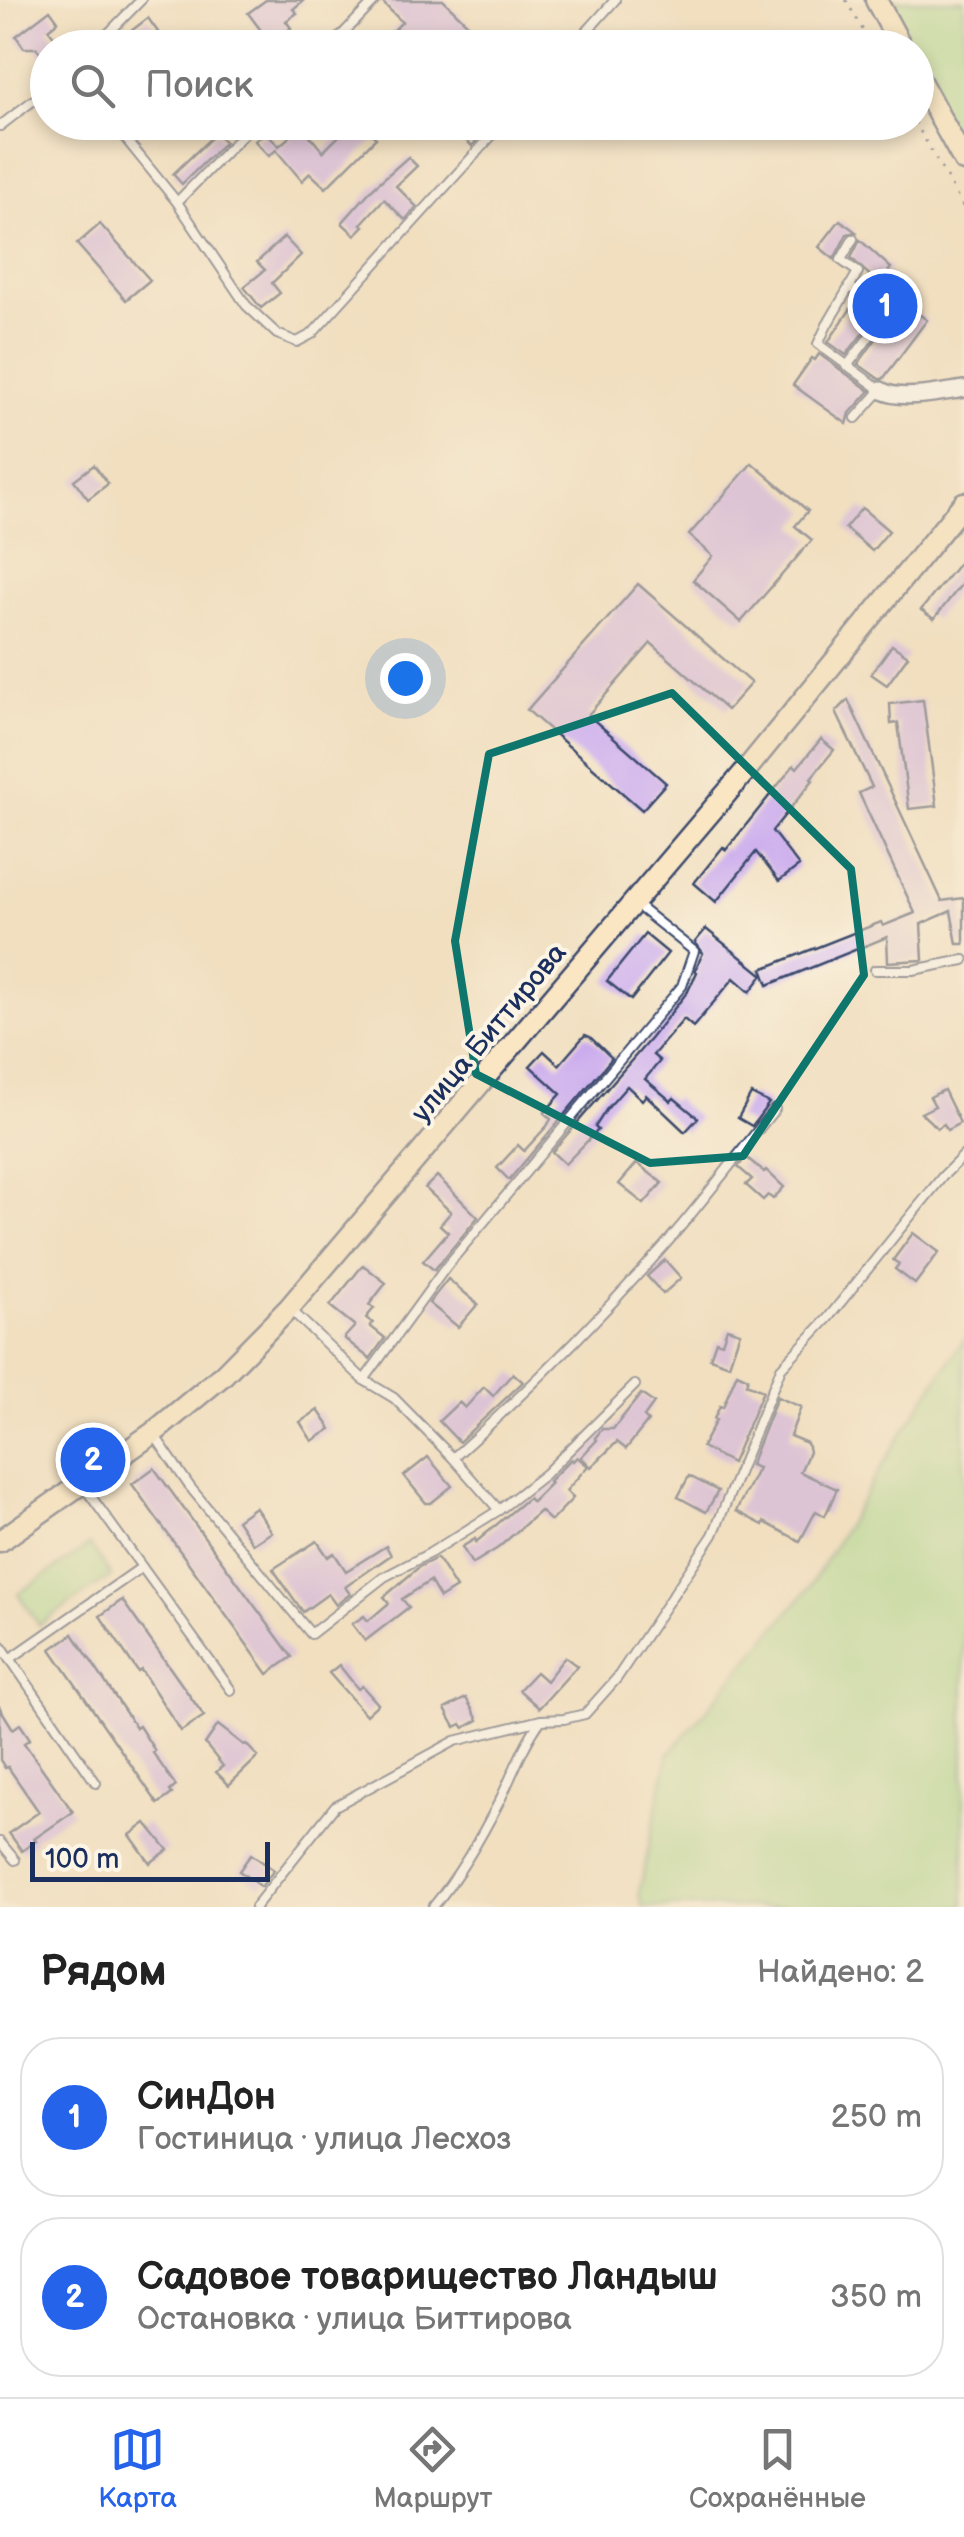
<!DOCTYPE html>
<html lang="ru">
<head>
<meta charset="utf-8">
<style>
	body { margin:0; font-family:"Balsamiq Sans",sans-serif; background:#f2f2f2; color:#222 }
	.scale { position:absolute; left:30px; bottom:25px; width:240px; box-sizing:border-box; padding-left:10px; border:5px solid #1b2f5e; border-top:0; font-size:28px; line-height:35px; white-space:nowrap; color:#1b2f5e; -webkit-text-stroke:8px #fcf5e5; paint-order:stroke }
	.you { position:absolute; left:405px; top:678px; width:35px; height:35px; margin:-25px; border:8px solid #fff; border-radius:50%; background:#1a73e8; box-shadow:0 0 0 15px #1a73e833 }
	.badge { display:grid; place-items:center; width:65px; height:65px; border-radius:50%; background:#2563eb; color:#fff; font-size:32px; font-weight:700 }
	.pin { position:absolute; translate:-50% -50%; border:5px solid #fff; box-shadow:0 2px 10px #0006 }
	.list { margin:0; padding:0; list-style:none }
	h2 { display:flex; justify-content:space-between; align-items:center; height:130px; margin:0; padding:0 40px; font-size:42px }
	h2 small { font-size:32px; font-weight:400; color:#767676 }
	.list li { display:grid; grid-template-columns:65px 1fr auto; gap:30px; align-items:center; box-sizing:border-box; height:160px; margin:0 20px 20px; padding:0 20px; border:2px solid #e0e0e0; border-radius:40px }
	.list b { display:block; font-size:38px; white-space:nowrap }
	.list p { margin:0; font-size:32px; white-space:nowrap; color:#767676 }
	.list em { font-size:32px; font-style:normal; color:#767676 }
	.icon { flex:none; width:55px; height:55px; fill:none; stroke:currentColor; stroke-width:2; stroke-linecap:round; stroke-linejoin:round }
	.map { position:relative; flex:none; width:964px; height:1907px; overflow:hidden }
	.search { position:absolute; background:#fff; box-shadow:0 5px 15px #0003; left:30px; right:30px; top:30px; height:110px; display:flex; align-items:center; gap:25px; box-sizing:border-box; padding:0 35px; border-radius:55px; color:#767676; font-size:38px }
	.sheet { height:490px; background:#fff }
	nav { display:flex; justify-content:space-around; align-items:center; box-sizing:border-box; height:140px; border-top:2px solid #e0e0e0; background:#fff; font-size:28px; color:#767676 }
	nav a { display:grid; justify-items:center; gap:5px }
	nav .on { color:#2563eb }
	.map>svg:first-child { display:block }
</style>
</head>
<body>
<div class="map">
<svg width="964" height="1907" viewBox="0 0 964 1907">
	<rect width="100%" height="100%" fill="#fcf5e5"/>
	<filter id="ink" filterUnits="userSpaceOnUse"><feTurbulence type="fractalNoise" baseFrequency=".01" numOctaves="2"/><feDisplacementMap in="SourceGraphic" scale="20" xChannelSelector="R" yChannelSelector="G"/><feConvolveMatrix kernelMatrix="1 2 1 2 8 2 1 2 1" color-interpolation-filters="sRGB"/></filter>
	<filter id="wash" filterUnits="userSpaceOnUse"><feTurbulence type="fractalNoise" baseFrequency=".0048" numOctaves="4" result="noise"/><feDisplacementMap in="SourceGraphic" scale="40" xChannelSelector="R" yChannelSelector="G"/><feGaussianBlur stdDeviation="2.25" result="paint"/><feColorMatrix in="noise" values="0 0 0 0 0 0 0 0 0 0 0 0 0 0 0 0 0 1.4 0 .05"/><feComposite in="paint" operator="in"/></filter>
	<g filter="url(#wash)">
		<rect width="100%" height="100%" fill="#f1dfc0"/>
		<g fill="#a0d98c" stroke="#5e8475" stroke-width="2.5">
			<path d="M876,0H964V161L917,74L916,48L902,47Z"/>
			<path d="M964,1339V1907H642L639,1893L668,1755L809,1588L899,1438Z"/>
			<path d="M90,1545L111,1576L39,1625L18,1594Z"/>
		</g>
		<g id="blocks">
			<g fill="#c6a4ef">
				<path d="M266,0H304L293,9L297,13L286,21L291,28L282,35L291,48H274L248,13Z"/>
				<path d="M383,0H443L471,27L451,48H376L402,22L383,3Z"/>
				<path d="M50,10L58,21L48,29L63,48H48V62L36,48H24L16,36Z"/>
				<path d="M148,18L158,32L135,48H109Z"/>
				<path d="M353,122H360L376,138L326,188L310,173L302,181L276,150L269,156L255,141L265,132L279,146L302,126L323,152Z"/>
				<path d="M446,122H493L472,146Z"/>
				<path d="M216,133L225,142L182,184L173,174Z"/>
				<path d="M408,157L417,166L396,186L417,207L405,220L384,199L361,224L364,226L355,235L342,223L373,188Z"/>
				<path d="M840,220L856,232L847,234L834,259L819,247Z"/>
				<path d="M100,224L150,280L126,300L77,244Z"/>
				<path d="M284,237L301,255L272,283L280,293L261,308L244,287L265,270L257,262Z"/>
				<path d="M860,240L891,268L879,284L851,258Z"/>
				<path d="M875,282L927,320L883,379H879L858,364L892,317L885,303L869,291Z"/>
				<path d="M860,303L876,316L846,355L828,342L852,307L855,309Z"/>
				<path d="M819,354L870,391L850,413L847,424L793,385L812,358L815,360Z"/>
				<path d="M752,463L808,511L795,526L812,540L741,622L693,580L713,556L689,535Z"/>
				<path d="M94,465L108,484L88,499L74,480Z"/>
				<path d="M862,508L889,531L872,551L845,528Z"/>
				<path d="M964,557V581L934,619L921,610Z"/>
				<path d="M638,584L751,683L727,710L651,643L588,715L666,783L642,810L527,710Z"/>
				<path d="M892,645L908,656L887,685L871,674Z"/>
				<path d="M848,700L942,901L964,898V944H957L951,911L921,924L923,960L888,962L887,937L768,985L762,969L881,922L883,926L915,913L859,793L872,787L836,712Z"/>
				<path d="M923,700L937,806L909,809L898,723L891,724L890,704Z"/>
				<path d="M821,739L834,750L811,778L813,780L772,831L799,866L779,881L756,852L716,902L694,883L723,847L726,850L794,765L797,768Z"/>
				<path d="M706,929L763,975L750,992L734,978L693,1027L684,1019L653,1055L660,1061L645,1079L671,1101L674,1098L698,1118L685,1132L646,1095L642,1100L627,1086L606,1110L595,1127L598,1130L565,1164L552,1152L651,1038L688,991L697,972L695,970L703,953L695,942Z"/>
				<path d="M645,934L668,953L631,1000L607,981Z"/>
				<path d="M585,1035L590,1037L612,1058L509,1180L497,1168L518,1145L524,1151L547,1126L551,1119L544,1113L561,1094L530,1066L544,1051L559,1065Z"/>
				<path d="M944,1090L960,1123L947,1130L944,1124L937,1128L921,1113L935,1106L930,1097Z"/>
				<path d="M751,1094L769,1103L752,1126L738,1118Z"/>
				<path d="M746,1157L764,1172L766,1170L784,1187L773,1199L768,1195L763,1200L746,1185L752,1179L738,1167Z"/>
				<path d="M637,1163L662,1183L644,1204L619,1184Z"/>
				<path d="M437,1176L478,1217L434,1270L423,1261L448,1232L440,1225L451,1212L425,1188Z"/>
				<path d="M913,1233L939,1252L915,1284L895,1269L899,1264L893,1260Z"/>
				<path d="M665,1260L681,1278L663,1294L647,1276Z"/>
				<path d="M363,1265L386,1283L369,1305L374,1308L366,1318L373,1323L370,1326L385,1338L370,1359L344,1338L355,1326L330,1306Z"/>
				<path d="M448,1279L478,1304L458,1327L429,1303Z"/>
				<path d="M727,1328L740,1332L729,1365L710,1358L716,1341L722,1343Z"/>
				<path d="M513,1373L523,1382L459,1442L439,1421L459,1402L465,1408L484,1387L493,1396Z"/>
				<path d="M737,1373L748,1378L746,1384L763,1391L732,1463L702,1447L716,1420L714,1419L720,1406L723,1407Z"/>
				<path d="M641,1394L654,1403L644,1417L648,1421L626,1449L617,1442L591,1467L581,1457L597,1440L595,1438L602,1429H613Z"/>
				<path d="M777,1397L801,1407L790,1436L807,1443L809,1452L800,1472L837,1489L825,1516L816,1511L800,1541L764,1522L763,1525L736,1511L758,1468L750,1465Z"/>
				<path d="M318,1410L331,1429L312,1441L300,1422Z"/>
				<path d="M428,1457L452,1486L431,1503H426L404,1476Z"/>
				<path d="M577,1457L588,1466L566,1491L573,1498L551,1521L540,1511L498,1548L472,1564L462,1547L475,1539L476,1542L528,1498L532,1502L551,1483L549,1481L571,1459L573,1461Z"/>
				<path d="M154,1468L292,1657L268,1674L132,1484Z"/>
				<path d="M689,1476L718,1491L706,1512L678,1497Z"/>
				<path d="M255,1507L272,1532L253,1544L237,1520Z"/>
				<path d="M317,1541L328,1557L334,1553L346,1571L386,1546L391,1555L345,1587L350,1594L336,1605L328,1594L303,1612L273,1569Z"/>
				<path d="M437,1558L456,1588L440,1598L430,1581L402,1599L409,1607L365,1641L352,1624L364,1616L368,1621L389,1603L384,1597L419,1567Z"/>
				<path d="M122,1600L204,1716L181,1731L141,1670L138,1672L100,1616Z"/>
				<path d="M73,1634L136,1728L139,1726L155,1751L153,1753L176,1786L170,1791L172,1794L158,1804L51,1649Z"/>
				<path d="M565,1657L577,1666L539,1708L519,1690L536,1672L546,1681Z"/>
				<path d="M339,1665L358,1689L362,1686L378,1704L366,1715L329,1673Z"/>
				<path d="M466,1698L478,1720L464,1728L461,1724L455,1727L445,1709Z"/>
				<path d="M0,1708L13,1729L20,1724L30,1739L24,1743L73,1812L34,1839L36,1841L22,1851L9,1833L39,1812L8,1767L5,1768L0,1760Z"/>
				<path d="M218,1725L244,1745L246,1744L258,1757L229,1785L216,1772L223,1766L205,1744Z"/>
				<path d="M146,1823L168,1850L150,1863L130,1835Z"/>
				<path d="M251,1854L274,1870L261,1887L239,1871Z"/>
			</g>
		</g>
	</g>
	<g filter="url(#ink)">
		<use href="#blocks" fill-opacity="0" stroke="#3b496d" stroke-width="2.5"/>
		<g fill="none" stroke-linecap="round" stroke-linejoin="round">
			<defs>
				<g id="lane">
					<path d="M94,48L141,0"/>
					<path d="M329,48L376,0"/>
					<path d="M572,48L615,0"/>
					<path d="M112,122L177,202L246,305L277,334L297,342L312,334L504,122"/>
					<path d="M0,126L48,89"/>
					<path d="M177,202L255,122"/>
					<path d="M853,239L841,260L858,272L827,325L818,344L881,390L856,418"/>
					<path d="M847,366L885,316L879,308L849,286"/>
					<path d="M875,970H913L964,960"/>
					<path d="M289,1308L364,1380L394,1398L453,1458L499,1510"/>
					<path d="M364,1380L446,1267L682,986L694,951L634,903"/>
					<path d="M153,1433L190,1487L311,1634L384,1577L430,1553L499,1510L545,1474L635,1385"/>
					<path d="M453,1458C527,1392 598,1320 664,1246C703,1202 738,1154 775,1109"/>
					<path d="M82,1484L231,1690"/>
					<path d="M0,1644L96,1783"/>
					<path d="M10,1659L142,1567"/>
					<path d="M0,1842L15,1860"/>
					<path d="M255,1907L335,1806L455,1741L541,1720"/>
					<path d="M433,1907C460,1874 482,1836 501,1798C514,1771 523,1745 541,1720L564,1719L585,1714L617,1678L713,1535L781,1368L828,1318L943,1176L964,1155"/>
				</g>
				<path id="street" d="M881,390C899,402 943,392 964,389"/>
				<g id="secondary">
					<path d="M876,0L902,48"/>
					<path d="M916,74L964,161"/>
					<path d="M0,1541L153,1433L223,1375L289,1308L742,775L964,503"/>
				</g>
			</defs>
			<use href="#lane" stroke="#3b496d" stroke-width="12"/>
			<use href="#street" stroke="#3b496d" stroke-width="20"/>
			<use href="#secondary" stroke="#3b496d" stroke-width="25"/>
			<g stroke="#3b496d" stroke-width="2.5" stroke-dasharray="2.5 8" stroke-linecap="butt">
				<path d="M846,0L873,48"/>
				<path d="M915,122L964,209"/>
			</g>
			<use href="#lane" stroke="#fff" stroke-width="8"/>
			<use href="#street" stroke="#fff" stroke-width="15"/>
			<use href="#secondary" stroke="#fbe6c4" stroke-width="20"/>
		</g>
	</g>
	<path d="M0 0H964V1907H0ZM672,693L851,869L864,975L743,1156L650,1163L476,1074L455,941L489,754Z" fill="#f1dfc0" fill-opacity=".55" fill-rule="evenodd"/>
	<path fill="none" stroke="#0f766e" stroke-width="8" stroke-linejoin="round" d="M672,693L851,869L864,975L743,1156L650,1163L476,1074L455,941L489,754Z"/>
	<g text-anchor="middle" stroke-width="8" stroke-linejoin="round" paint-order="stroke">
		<g font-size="28" fill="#1b2f5e" stroke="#fcf5e5">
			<text transform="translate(488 1032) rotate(-50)" y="10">улица Биттирова</text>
		</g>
	</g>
</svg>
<div class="scale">100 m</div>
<div class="you"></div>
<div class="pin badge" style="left:885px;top:306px">1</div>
<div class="pin badge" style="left:93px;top:1460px">2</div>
<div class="search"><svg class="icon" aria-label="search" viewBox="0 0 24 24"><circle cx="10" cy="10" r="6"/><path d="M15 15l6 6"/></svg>Поиск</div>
</div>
<section class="sheet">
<h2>Рядом<small>Найдено: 2</small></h2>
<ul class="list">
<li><span class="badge">1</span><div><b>СинДон</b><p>Гостиница · улица Лесхоз</p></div><em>250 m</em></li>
<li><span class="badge">2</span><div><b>Садовое товарищество Ландыш</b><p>Остановка · улица Биттирова</p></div><em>350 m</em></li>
</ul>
</section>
<nav>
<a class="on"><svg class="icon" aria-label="map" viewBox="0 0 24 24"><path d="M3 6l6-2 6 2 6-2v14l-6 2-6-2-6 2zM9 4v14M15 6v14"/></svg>Карта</a>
<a><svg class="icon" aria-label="directions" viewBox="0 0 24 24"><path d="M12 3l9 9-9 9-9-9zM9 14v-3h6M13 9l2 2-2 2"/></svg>Маршрут</a>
<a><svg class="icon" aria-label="saved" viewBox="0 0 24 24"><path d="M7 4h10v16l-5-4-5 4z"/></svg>Сохранённые</a>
</nav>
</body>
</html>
